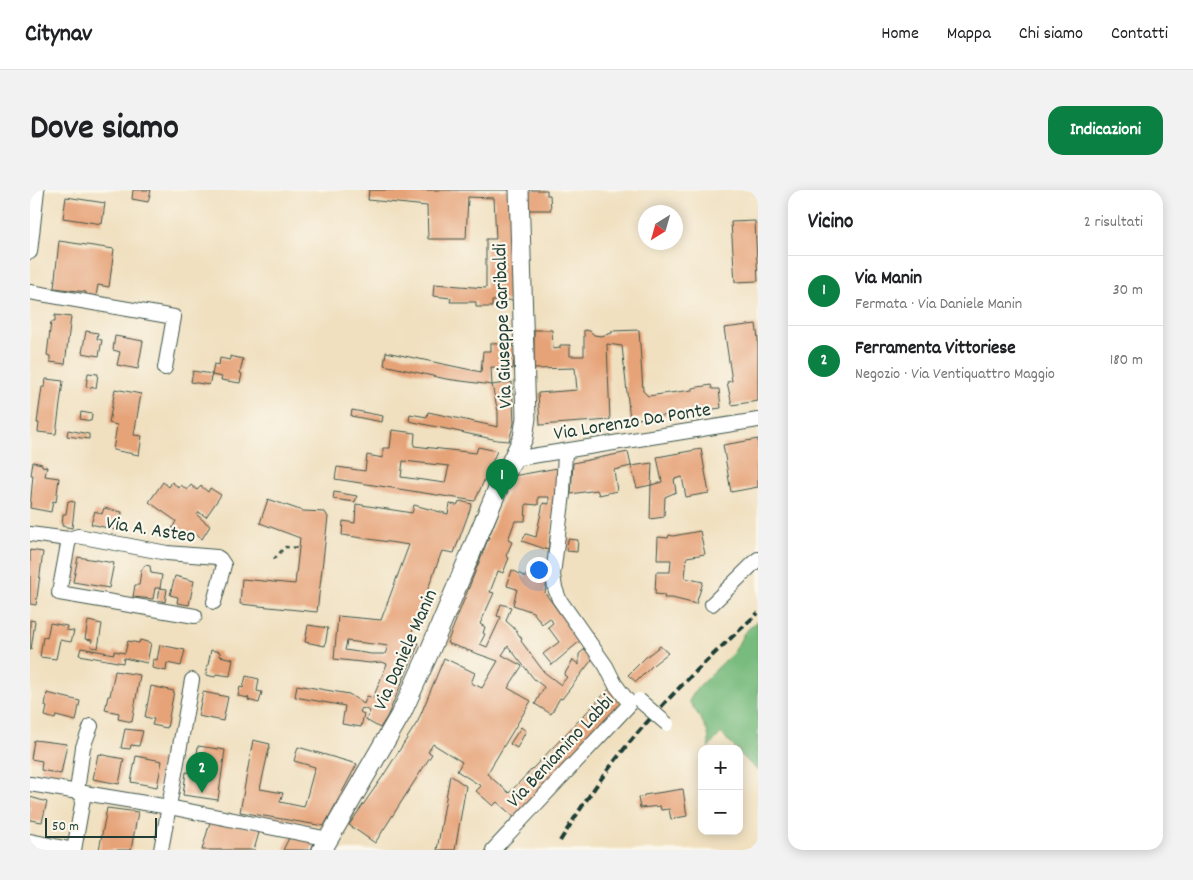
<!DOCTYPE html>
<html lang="it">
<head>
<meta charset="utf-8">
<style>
	body { margin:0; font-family:Dekko,sans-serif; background:#f2f2f2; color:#202124 }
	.controls { position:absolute; right:15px; bottom:15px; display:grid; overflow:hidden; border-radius:10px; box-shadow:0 2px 12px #0003 }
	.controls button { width:45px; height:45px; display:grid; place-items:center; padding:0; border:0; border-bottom:1px solid #e0e0e0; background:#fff; color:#202124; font:25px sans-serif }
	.compass { position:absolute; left:608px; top:15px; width:45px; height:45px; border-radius:50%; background:#fff; box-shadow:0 2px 12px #0003; rotate:217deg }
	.scale { position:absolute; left:15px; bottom:12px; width:112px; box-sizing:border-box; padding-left:5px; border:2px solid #1f3d34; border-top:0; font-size:14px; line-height:18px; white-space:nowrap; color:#1f3d34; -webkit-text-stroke:4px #fbf7ec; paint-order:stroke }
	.you { position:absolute; left:508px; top:379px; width:18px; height:18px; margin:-12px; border:4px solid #fff; border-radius:50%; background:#1a73e8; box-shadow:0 0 0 8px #1a73e833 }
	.badge { display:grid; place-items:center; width:32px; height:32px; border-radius:50%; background:#0b8043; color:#fff; font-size:16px; font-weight:700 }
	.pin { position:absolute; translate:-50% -41px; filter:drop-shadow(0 1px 2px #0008) }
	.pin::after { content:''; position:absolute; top:26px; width:18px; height:15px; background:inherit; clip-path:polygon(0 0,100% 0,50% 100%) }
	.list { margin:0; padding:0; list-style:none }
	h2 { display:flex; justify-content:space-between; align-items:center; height:65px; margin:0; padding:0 20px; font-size:21px }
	h2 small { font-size:16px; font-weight:400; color:#757577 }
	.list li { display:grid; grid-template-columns:32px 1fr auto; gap:15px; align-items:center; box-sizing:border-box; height:70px; padding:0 20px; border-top:1px solid #e0e0e0 }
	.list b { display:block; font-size:19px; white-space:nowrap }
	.list p { margin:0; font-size:16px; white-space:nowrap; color:#757577 }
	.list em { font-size:16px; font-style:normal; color:#757577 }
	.map { position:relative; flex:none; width:728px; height:660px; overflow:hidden; border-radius:15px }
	header { display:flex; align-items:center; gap:30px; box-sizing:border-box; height:70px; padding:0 25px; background:#fff; border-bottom:1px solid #e0e0e0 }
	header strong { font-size:24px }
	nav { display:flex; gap:28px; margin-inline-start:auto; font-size:18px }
	.intro { display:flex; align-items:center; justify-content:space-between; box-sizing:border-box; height:120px; padding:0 30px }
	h1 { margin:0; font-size:35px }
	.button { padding:12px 22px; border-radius:15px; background:#0b8043; color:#fff; font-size:18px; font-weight:700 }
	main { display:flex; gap:30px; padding:0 30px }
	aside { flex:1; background:#fff; border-radius:15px; box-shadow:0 2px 12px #0003 }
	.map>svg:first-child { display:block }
</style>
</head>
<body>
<header>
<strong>Citynav</strong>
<nav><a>Home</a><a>Mappa</a><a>Chi siamo</a><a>Contatti</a></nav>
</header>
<div class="intro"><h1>Dove siamo</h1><a class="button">Indicazioni</a></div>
<main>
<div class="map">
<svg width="728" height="660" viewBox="0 0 728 660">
	<rect width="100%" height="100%" fill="#fbf7ec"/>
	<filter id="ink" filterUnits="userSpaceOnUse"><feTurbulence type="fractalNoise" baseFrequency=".02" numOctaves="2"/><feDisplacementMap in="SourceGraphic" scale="10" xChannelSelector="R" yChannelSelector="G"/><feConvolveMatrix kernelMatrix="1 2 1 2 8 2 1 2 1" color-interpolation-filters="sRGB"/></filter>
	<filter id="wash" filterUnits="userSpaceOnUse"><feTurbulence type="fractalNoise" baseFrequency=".0096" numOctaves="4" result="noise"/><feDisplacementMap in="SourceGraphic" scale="20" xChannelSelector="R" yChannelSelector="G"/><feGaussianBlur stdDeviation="1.12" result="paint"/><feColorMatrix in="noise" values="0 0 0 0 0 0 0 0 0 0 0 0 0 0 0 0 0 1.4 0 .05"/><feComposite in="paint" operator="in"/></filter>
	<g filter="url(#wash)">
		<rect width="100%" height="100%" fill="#f0e0c0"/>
		<path fill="#78bb7e" stroke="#4c7c59" d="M728,430V581L709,563V559H706L691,543L678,558C683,542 667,524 659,511L667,498L704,462L714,443Z"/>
		<g id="blocks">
			<g fill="#e6a378" fill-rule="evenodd">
				<path d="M103,0H121L118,12L102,9Z"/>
				<path d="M339,0H478L483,4L484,110L462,111V117H446V112H420L421,108L403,106L404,94L456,98V49H466L464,8L438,7L436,49H398L397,16L338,10Z"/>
				<path d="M498,0H517V5H520L521,20H499Z"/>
				<path d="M36,7L75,13L72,34L33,28Z"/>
				<path d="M725,31L728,91L705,92L701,32Z"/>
				<path d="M29,51L84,59L79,97L68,95L66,106L56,104V102L24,98Z"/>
				<path d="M25,125L41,127L35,174L20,172V166L17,165L21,132H25Z"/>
				<path d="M726,134L728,149V211L702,215L697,192L702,191L694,138Z"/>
				<path d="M504,140H522L523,159L530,158V155H540V166H554V140L560,141L564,145L571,146L582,143V141L609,140L613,201L618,206L662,200V198L681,195L682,199H689L691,218L600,230L592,156L577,154L580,230L510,235L508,203L547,200L545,178L504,179Z"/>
				<path d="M56,141L68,143L67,149L72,150L69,166L52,163Z"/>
				<path d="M85,146L113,151L108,179L87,175L90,162L83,160Z"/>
				<path d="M461,153L485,157L483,179L461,177L462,195L416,189L354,175L356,162L451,182L453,161H461Z"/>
				<path d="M200,166L213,169L210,183L212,184L210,193L191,190L192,187L182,185L184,174L189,175L190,168L200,170Z"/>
				<path d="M163,181L182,184L179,195L161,192Z"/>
				<path d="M58,183L68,184L66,198L56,197Z"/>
				<path d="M16,189L33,191L26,244L8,242L9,233H7L12,197H15Z"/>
				<path d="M482,192L484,233L479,251L467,250L379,231L380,224L397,227L398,222L468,237V222L462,195Z"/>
				<path d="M85,199L111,204L104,245L112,246L109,265L83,260L87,235L79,233Z"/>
				<path d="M322,220L353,226L352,232L321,226Z"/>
				<path d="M51,222L62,224L61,231L50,229Z"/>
				<path d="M38,240L59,244V249L37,246Z"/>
				<path d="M362,240L385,243L384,256L446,263L448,257L467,261L445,311L305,289L307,277L335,281L337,265L353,268V258H360ZM373,271L419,276L415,293L371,287Z"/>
				<path d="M728,249V297L701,302L693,255Z"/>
				<path d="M671,259L679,303L656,307L652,287L644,289L646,302L635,307L634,327L620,329L621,295L632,292L627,267Z"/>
				<path d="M598,262L601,276L622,273L621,295L607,298L601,276L584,280L587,301L569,305L567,300L541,304L543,273Z"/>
				<path d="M3,272L12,274V276L17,277L15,286L29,288L26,312L23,311L21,322L0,318L3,285H1Z"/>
				<path d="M533,277L518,360L492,351L496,344L506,347L513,313L519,314V307H508V315L496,314L495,331H485L478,350L482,352L476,366L479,368L473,383L468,381L460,402L464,403L450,434L455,437L453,443L455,444L450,454L457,457L471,427L467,426L471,414L481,417L476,431L483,437L492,449L491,451L514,482L531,495L537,487L534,485L543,470L549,475V464L556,458L564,467L532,509L530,508L521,524L505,514L514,497L504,489L478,456L472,465L492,476L478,498L501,511L457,584L479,603L582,496L597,513L485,628L467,612L463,616L446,601L451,596L427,581L432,572L403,554L398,562L402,564L345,653L319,635L353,586L388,531L414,468L445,483L441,493L452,498L468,471L417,453L483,286Z"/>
				<path d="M133,292L139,297L142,292L149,298L151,295L157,300L161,295L167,300L171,296L178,302L180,298L191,305L176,327L169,322L167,325L180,336L172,349L165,344L162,347L155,342L152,346L142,339L146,331L119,312Z"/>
				<path d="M304,302L327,306L325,312L303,309Z"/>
				<path d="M238,309L273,321L295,322L298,327L287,422L210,414L212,389L265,394L270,348L230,333Z"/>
				<path d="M38,311L45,312L42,338L32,336L33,324H36Z"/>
				<path d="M430,311L442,314L424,363L412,361L379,450L389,453L357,527L350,538L336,530L340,521L332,518L330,522L334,524L331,537L312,534L315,516L265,507L267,495L319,504L334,514L337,506L343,508L357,474L352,472L340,473L304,469L308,426L351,430L379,355L312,345L313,331L325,333L326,314L382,323L384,315L418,324L420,314L427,315ZM317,451L351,455L358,456L355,464H341L315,460Z"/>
				<path d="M74,318L92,322L90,341L61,334L65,321L72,324Z"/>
				<path d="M670,341L675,364L657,367L655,388L673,392L666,414L642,408H634L635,405L625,404L626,382H640L641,370H627L628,347L638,348L639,345L643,346Z"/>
				<path d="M538,349L548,350L547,362L537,361Z"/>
				<path d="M0,360L13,362L6,415L0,414Z"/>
				<path d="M48,367L84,373L79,398L43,392Z"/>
				<path d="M509,371L518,374V383L515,403L550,451L522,475L513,464L529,452L518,437L523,433L520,428L512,434L503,422L483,415L487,399L477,396L482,380L496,387L500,376L507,379Z"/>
				<path d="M115,375L120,376L121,383L132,385L130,398L137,399L135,412L128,410L130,398H125L123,409L103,407L105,395H109L111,381Z"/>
				<path d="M145,386L164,391L159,415L147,413L148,407L140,405Z"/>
				<path d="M0,430L5,431L1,460H0Z"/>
				<path d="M58,431L72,434L68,458L61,457L62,450L55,449Z"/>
				<path d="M20,433L37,436L36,440L44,441L41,452L30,450L26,469L10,467L13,447L17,448Z"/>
				<path d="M278,435L298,438L295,456L275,452Z"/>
				<path d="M110,450L121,453L117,473L94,468L93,473L49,465L51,458L84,464V461L95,463L98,451L109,453Z"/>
				<path d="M130,455L155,460L151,476L137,473L136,481L122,478L123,469L127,470Z"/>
				<path d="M630,456L638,463L623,475L606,492L598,485L616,467Z"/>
				<path d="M181,460L190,462V466L203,469L200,486L186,484L185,487L176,485Z"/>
				<path d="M85,481L110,485L102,532L88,529L89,523L75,520L78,506H80Z"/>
				<path d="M216,486L229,489L227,501L232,502L229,513L218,510L219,508L208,506L210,497L213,498Z"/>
				<path d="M121,496L144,501L137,538L122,535L124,529L115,527Z"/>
				<path d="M173,502L198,507L193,531L168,526Z"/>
				<path d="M17,503L50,511L46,531L26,526L25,529L15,526L17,517L15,516Z"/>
				<path d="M491,537L496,541L487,558L480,554Z"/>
				<path d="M95,539L113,541L109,556L101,555L100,559L91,558Z"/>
				<path d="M4,550L37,554L31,584L11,580L12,571L1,569Z"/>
				<path d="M223,550L240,554L230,599L253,603L250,612L274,617L285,577L264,571L268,557L327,574L294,636L210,622Z"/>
				<path d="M168,556L195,560L188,610L153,605L156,582L165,583Z"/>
				<path d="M68,564L94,569L89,594L63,589Z"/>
				<path d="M106,566L132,571L127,597L101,592Z"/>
				<path d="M420,585L436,596L425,660H407Z"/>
				<path d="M653,599L657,626L641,629L639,619L631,620L630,616L610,618L608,608L614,606V605Z"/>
				<path d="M0,607L17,612L12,632L0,630Z"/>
				<path d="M77,618L108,622L101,660H69Z"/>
				<path d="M180,632L230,639L224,660H172Z"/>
				<path d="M260,646L285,650L281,660H253Z"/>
			</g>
		</g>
	</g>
	<g filter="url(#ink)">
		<use href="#blocks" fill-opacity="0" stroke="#3e5549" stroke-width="1"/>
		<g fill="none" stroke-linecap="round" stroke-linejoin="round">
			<defs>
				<g id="street">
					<path d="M0,62L7,0"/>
					<path d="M0,102L144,127L135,178"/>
					<path d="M483,269L728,230"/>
					<path d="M0,344L39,349L48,346L137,363L187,367L190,369L194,375L184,412"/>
					<path d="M39,349L29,403L165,426"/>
					<path d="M682,414L728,369"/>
					<path d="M0,594L139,617L299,649"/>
					<path d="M47,601L53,557L61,536"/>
					<path d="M0,651L44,660L54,603"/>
					<path d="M131,660L162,490"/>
					<path d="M463,660L600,514L585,494L576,476L529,409L525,398L523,385L533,304L535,262"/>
				</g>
				<path id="secondary" d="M292,660L372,522L401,458L466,303L493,248L496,228L489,0"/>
			</defs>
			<use href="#street" stroke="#3e5549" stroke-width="16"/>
			<use href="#secondary" stroke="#3e5549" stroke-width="21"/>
			<path stroke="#3e5549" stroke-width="2.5" stroke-dasharray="4 4" stroke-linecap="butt" d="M244,369L255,357L269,358"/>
			<use href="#street" stroke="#fff" stroke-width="14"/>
			<use href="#secondary" stroke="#fff" stroke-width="19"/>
			<path stroke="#1f3d34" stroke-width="4" stroke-dasharray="8 4" stroke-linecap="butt" d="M530,651C547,624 564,597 584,572C626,517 678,469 728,423"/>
			<defs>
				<path id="street-bridge" d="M609,510L637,534"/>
			</defs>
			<use href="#street-bridge" stroke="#3e5549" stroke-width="16" stroke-linecap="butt"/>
			<use href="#street-bridge" stroke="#fff" stroke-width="14"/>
		</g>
	</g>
	<g text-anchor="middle" stroke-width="4.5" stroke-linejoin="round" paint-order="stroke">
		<g font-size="20" fill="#1f3d34" stroke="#fbf7ec">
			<text transform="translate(471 136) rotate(-92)" y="7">Via Giuseppe Garibaldi</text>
			<text transform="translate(602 230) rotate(-9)" y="7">Via Lorenzo Da Ponte</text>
			<text transform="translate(121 338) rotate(9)" y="7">Via A. Asteo</text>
			<text transform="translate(374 459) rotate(-66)" y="7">Via Daniele Manin</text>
			<text transform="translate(529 560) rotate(-47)" y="7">Via Beniamino Labbi</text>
		</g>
	</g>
</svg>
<div class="controls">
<button>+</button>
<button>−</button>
</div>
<svg class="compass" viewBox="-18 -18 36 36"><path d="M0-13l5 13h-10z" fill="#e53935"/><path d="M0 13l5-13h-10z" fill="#757577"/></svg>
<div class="scale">50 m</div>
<div class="you"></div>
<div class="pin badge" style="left:472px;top:310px">1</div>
<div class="pin badge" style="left:172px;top:603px">2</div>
</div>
<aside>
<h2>Vicino<small>2 risultati</small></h2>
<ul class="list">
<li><span class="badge">1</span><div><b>Via Manin</b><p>Fermata · Via Daniele Manin</p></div><em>30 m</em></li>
<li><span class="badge">2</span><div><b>Ferramenta Vittoriese</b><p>Negozio · Via Ventiquattro Maggio</p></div><em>180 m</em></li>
</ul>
</aside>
</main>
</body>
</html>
